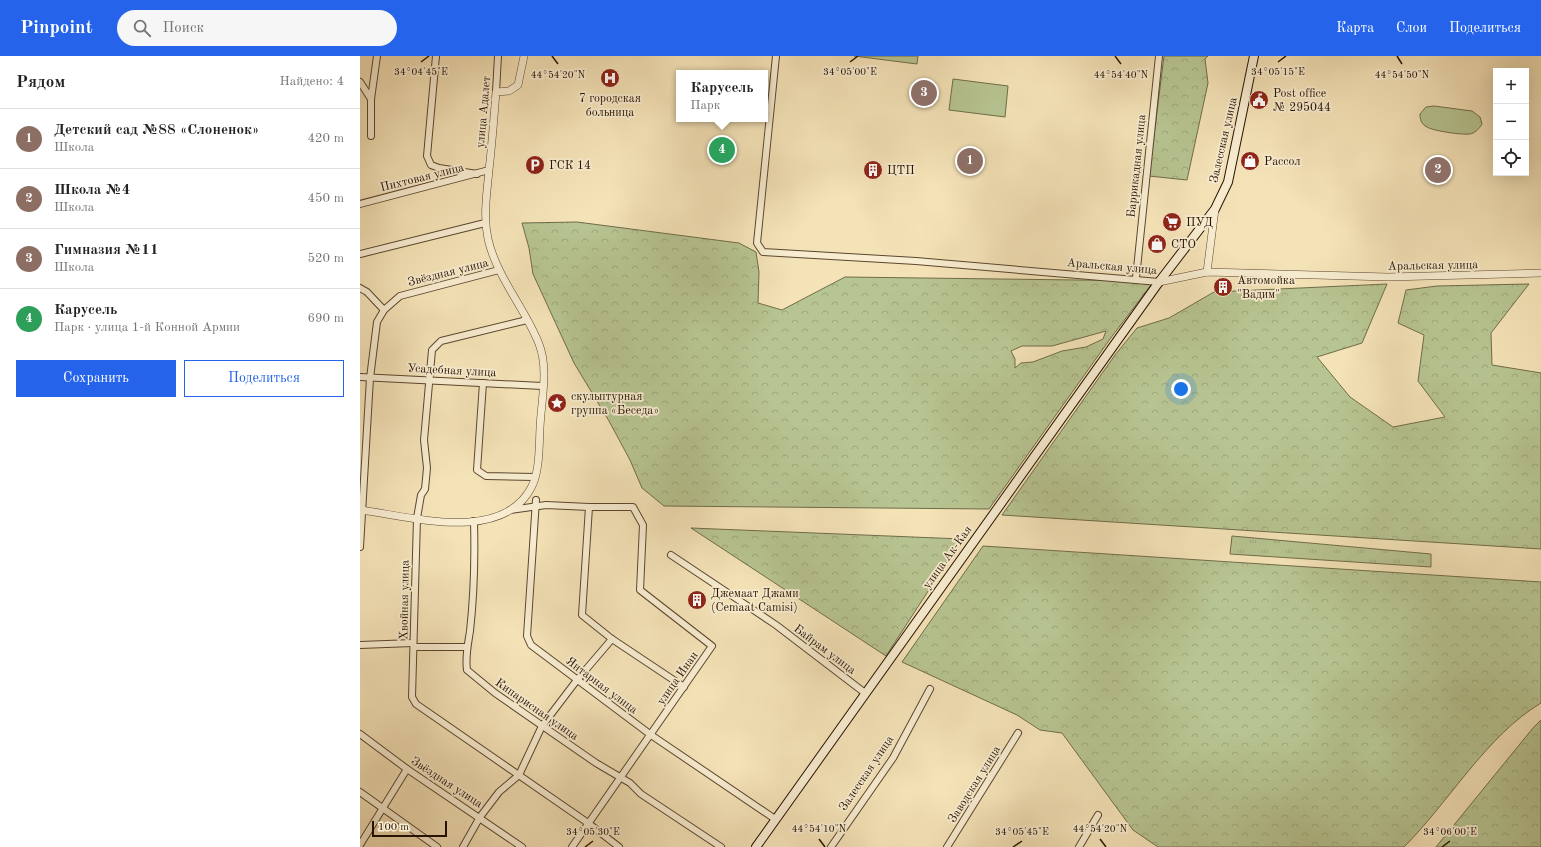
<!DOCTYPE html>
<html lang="ru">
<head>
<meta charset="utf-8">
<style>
	body { margin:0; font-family:"Old Standard TT",serif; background:#f6f6f6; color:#222 }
	.controls { position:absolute; right:12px; top:12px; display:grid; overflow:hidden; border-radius:0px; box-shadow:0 4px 16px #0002 }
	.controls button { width:36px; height:36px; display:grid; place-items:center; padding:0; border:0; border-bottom:1px solid #e0e0e0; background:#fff; color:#222; font:20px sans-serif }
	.scale { position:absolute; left:12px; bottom:10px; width:75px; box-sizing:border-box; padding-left:4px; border:2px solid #281200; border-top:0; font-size:11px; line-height:14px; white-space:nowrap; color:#281200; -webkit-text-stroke:3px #f8edd1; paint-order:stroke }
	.you { position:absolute; left:821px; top:333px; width:14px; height:14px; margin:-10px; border:3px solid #fff; border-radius:50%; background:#1a73e8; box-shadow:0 0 0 6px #1a73e833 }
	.badge { display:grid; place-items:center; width:26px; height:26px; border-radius:50%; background:#2563eb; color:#fff; font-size:13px; font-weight:700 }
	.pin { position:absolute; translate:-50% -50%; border:2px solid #fff; box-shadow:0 1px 4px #0006 }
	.popup { position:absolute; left:316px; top:14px; width:92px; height:52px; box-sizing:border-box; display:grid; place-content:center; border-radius:0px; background:#fff; filter:drop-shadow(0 1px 3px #0005); font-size:13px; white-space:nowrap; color:#767676 }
	.popup b { font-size:15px; color:#222 }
	.popup::after { content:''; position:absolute; left:50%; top:100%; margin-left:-8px; border:8px solid transparent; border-top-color:#fff }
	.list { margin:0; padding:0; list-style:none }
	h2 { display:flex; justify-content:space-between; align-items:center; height:52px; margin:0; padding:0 16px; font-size:17px }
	h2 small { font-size:13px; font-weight:400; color:#767676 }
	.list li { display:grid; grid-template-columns:26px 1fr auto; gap:12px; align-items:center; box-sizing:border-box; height:60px; padding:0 16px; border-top:1px solid #e0e0e0 }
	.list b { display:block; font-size:15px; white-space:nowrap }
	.list p { margin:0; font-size:13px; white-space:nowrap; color:#767676 }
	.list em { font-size:13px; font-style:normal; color:#767676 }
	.actions { display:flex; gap:8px; padding:12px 16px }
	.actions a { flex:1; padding:9px 0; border:1px solid #2563eb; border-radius:0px; text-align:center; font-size:14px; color:#2563eb }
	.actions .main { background:#2563eb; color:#fff }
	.icon { flex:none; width:22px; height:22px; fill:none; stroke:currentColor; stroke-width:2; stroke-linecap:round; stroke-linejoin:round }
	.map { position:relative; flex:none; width:1181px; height:791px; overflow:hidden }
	header { display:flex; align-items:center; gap:24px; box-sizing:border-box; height:56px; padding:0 20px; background:#2563eb; color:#fff }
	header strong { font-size:19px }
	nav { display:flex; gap:22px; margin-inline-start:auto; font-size:14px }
	.search { width:280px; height:36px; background:#f6f6f6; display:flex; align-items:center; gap:10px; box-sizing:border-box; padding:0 14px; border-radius:22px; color:#767676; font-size:15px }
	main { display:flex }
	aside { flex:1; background:#fff }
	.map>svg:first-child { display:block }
</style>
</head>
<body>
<header>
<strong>Pinpoint</strong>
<div class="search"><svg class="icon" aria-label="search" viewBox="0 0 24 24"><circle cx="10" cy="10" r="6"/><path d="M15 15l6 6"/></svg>Поиск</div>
<nav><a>Карта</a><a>Слои</a><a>Поделиться</a></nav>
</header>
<main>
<aside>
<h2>Рядом<small>Найдено: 4</small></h2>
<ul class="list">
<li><span class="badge" style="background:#8d6e63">1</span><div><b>Детский сад №88 «Слоненок»</b><p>Школа</p></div><em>420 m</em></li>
<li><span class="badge" style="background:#8d6e63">2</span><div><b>Школа №4</b><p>Школа</p></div><em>450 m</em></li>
<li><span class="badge" style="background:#8d6e63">3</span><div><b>Гимназия №11</b><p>Школа</p></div><em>520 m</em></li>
<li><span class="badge" style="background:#2e9e5b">4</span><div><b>Карусель</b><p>Парк · улица 1-й Конной Армии</p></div><em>690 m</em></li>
</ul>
<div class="actions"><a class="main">Сохранить</a><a>Поделиться</a></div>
</aside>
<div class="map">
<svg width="1181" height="791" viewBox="0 0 1181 791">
	<defs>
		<pattern id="grass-tufts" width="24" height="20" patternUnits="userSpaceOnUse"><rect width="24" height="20" fill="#b7c592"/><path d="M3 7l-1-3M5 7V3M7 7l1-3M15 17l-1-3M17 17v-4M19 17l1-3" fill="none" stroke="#9da87c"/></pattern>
		<pattern id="forest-crowns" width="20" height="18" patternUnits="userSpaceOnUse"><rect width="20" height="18" fill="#b7c592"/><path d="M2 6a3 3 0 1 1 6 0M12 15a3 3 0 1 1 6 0" fill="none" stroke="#9da87c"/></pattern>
	</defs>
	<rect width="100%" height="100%" fill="#f5e3b8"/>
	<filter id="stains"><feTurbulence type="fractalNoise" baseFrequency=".005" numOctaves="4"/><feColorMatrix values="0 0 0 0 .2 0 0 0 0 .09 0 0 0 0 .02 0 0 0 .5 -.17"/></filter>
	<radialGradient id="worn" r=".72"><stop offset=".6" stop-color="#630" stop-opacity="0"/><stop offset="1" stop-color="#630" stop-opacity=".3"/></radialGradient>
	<path fill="url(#grass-tufts)" stroke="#706c49" d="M872,480L1071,498V511L870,498Z"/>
	<g fill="url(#forest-crowns)" stroke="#706c49" fill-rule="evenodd">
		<path d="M804,0H848L845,3L848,27L827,124L789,120Z"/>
		<path d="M217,166L379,187L396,196L399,216L398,247L422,254L485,221L794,225L750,283L629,453L304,450L282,432L270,404L249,365L214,307L173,218L169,192L162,167ZM746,275L743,283L726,291L702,295L673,306L661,307L655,312V303L651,295L662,290H692Z"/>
		<path d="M1027,228L1002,287L957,301L990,341L1033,371L1085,361L1058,325L1064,279L1038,267L1046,234L1077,230L1169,228L1131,277L1132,309L1181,317V493L642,459L755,299L777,272L809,262L854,236Z"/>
		<path d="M331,472L602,483L526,600Z"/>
		<path d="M623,490L1181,526V647C1127,679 1089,746 1044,791H798L773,774L702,677L680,674L657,659L542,606Z"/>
		<path d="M1181,664V791H1076L1173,672Z"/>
	</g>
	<g fill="#b7c592" stroke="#706c49">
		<path d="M494,0H558L557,8Z"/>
		<path d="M593,23L648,30L645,61L589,54Z"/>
		<path d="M1074,50L1112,55L1120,61L1122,68C1119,73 1115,77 1110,78C1102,79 1073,75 1067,71C1061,68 1060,63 1060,58L1066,51Z"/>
	</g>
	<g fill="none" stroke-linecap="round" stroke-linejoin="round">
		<defs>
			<g id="minor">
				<path d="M76,0L67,100L71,109L79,112L117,118"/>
				<path d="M416,0L397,187L403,196L556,205L799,226"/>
				<path d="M0,26L11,43"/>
				<path d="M136,36L138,0"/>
				<path d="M11,80V43L17,0"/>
				<path d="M0,148L129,114"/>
				<path d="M0,198L125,167"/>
				<path d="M776,222L799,0"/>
				<path d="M0,232L7,236L24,254"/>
				<path d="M167,264L81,285L72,294L64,384L67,412L65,433L61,439L57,462L52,641L56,648L228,767L259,791"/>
				<path d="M0,321L182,330"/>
				<path d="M123,327L117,414L126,420L175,421"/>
				<path d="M176,444L167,580L171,589L291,679L415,763"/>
				<path d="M229,451L222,559L252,583L324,631"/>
				<path d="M150,454L186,449L229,451H273L283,469L280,534L352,590L212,791"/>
				<path d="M114,465C115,501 114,539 110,575C108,588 105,601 107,614L135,637L236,707L270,727L281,738L361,791"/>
				<path d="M0,491L10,322L17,266L24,254L40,240L139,214"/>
				<path d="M311,499L416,569L505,637"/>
				<path d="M0,589L53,587"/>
				<path d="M55,591H107"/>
				<path d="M0,678L47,713L162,791"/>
				<path d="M0,736L77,791"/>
				<path d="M0,789L47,713"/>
				<path d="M103,791L120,761L139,736L159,719L182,670L217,624L252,583"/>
				<path d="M471,791L533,702L570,633"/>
				<path d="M587,791L658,677"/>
				<path d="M719,791L738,759"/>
			</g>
			<g id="tertiary">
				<path d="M847,216L855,153"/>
				<path d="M799,226L847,216L1028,221L1181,217"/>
				<path d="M0,454C49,460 141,488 171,432C180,416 179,390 180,372C181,346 189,313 179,288C165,252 137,222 128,183C123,159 127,137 129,114C132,88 134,62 136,36L149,35L158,29L164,0"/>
			</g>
			<path id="secondary" d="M396,791L799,226L855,153L868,126L894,0"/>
		</defs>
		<use href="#minor" stroke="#5b462e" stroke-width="8"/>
		<use href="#tertiary" stroke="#5b462e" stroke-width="8"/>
		<use href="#secondary" stroke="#281200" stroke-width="10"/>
		<use href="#minor" stroke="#f8edd1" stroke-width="6"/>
		<use href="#tertiary" stroke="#f8edd1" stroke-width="7"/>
		<use href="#secondary" stroke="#f8edd1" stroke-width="8"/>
	</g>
	<path fill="none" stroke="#281200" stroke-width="1.5" d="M192,0L198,8M755,0L761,8M1037,0L1042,8M61,6L69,0M490,6L498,0M918,6L926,0M459,783L465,791M740,783L746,791M225,791L233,785M653,791L662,785M1082,791L1090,785"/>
	<defs>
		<symbol id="hospital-disc" viewBox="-11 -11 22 22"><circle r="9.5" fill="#8f2418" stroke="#f8edd1"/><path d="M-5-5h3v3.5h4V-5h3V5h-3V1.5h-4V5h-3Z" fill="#fff"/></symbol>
		<symbol id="civic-disc" viewBox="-11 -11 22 22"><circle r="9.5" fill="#8f2418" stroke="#f8edd1"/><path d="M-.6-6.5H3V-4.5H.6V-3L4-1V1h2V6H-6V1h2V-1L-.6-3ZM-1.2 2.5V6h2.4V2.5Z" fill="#fff"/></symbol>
		<symbol id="shop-disc" viewBox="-11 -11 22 22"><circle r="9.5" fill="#8f2418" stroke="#f8edd1"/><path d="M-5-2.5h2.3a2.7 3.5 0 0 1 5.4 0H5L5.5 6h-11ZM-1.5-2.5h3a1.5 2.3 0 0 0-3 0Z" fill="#fff"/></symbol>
		<symbol id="parking-disc" viewBox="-11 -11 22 22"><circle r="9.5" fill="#8f2418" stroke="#f8edd1"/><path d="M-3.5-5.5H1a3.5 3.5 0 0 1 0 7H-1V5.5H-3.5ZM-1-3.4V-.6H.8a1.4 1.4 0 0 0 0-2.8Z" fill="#fff"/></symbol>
		<symbol id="building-disc" viewBox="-11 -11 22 22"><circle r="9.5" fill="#8f2418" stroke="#f8edd1"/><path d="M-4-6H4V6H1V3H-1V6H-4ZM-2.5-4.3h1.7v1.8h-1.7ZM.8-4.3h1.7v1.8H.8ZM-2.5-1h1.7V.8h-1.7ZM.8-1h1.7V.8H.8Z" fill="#fff"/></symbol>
		<symbol id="supermarket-disc" viewBox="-11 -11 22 22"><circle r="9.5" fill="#8f2418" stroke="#f8edd1"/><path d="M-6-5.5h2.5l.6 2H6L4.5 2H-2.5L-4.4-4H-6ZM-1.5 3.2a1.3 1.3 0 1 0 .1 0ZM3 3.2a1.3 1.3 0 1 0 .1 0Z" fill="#fff"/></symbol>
		<symbol id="sight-disc" viewBox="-11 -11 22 22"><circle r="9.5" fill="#8f2418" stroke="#f8edd1"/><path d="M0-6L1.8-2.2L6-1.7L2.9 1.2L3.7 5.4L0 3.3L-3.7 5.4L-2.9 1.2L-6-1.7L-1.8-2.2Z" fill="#fff"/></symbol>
	</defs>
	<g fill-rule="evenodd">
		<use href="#hospital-disc" x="239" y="11" width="22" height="22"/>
		<use href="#civic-disc" x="888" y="33" width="22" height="22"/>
		<use href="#shop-disc" x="879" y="94" width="22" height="22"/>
		<use href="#parking-disc" x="164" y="98" width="22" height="22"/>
		<use href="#building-disc" x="502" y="103" width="22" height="22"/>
		<use href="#supermarket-disc" x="801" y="155" width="22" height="22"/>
		<use href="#shop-disc" x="786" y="177" width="22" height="22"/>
		<use href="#building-disc" x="852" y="220" width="22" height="22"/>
		<use href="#sight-disc" x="186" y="336" width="22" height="22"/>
		<use href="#building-disc" x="326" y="533" width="22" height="22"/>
	</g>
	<g text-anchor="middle" stroke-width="3.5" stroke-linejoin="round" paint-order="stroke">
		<g font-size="12" fill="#281200" stroke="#f8edd1" text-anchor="start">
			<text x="913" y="41">Post office<tspan x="913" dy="14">№ 295044</tspan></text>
			<text x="250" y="46" text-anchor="middle">7 городская<tspan x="250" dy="14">больница</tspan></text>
			<text x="904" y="109">Рассол</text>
			<text x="189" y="113">ГСК 14</text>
			<text x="527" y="118">ЦТП</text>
			<text x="826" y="170">ПУД</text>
			<text x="811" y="192">СТО</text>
			<text x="877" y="228">Автомойка<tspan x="877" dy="14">"Вадим"</tspan></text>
			<text x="211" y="344">скульптурная<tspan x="211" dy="14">группа «Беседа»</tspan></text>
			<text x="351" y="541">Джемаат Джами<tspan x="351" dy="14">(Cemaat Camisi)</tspan></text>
		</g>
		<g font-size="12" fill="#281200" stroke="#f8edd1">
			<text transform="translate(123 56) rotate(-85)" y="4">улица Адалет</text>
			<text transform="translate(863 84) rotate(-77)" y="4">Залесская улица</text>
			<text transform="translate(776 110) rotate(-84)" y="4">Баррикадная улица</text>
			<text transform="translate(62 121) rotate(-14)" y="4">Пихтовая улица</text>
			<text transform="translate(1073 209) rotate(-1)" y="4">Аральская улица</text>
			<text transform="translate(752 210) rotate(5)" y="4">Аральская улица</text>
			<text transform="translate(88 216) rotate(-14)" y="4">Звёздная улица</text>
			<text transform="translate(92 314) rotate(3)" y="4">Усадебная улица</text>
			<text transform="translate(587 501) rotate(-54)" y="4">улица Ак-Кая</text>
			<text transform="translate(44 544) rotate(-89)" y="4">Хвойная улица</text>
			<text transform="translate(465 593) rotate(37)" y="4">Байрам улица</text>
			<text transform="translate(317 622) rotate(-55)" y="4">улица Инан</text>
			<text transform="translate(242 629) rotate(37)" y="4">Янтарная улица</text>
			<text transform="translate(177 653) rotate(35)" y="4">Кипарисная улица</text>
			<text transform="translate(506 717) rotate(-56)" y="4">Залесская улица</text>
			<text transform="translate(87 726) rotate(33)" y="4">Звёздная улица</text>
			<text transform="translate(614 728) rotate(-58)" y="4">Заводская улица</text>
		</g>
	</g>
	<g font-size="10" text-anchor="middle" fill="#281200" stroke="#f8edd1" stroke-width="3.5" stroke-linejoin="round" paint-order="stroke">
		<text x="61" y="19">34°04'45"E</text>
		<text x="490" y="19">34°05'00"E</text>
		<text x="918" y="19">34°05'15"E</text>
		<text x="1042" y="22">44°54'50"N</text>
		<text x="198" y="22">44°54'20"N</text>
		<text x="761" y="22">44°54'40"N</text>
		<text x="459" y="776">44°54'10"N</text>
		<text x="740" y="776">44°54'20"N</text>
		<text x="233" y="779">34°05'30"E</text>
		<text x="662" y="779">34°05'45"E</text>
		<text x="1090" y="779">34°06'00"E</text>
	</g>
	<rect width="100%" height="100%" filter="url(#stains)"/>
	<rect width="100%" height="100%" fill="url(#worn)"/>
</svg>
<div class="controls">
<button>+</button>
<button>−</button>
<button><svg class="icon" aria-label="locate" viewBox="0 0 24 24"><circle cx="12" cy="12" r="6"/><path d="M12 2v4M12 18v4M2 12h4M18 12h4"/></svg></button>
</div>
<div class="scale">100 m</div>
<div class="you"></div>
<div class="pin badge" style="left:610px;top:105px;background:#8d6e63">1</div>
<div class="pin badge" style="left:1078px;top:114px;background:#8d6e63">2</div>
<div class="pin badge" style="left:564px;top:37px;background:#8d6e63">3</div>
<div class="pin badge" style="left:362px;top:94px;background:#2e9e5b">4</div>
<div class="popup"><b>Карусель</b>Парк</div>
</div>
</main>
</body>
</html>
